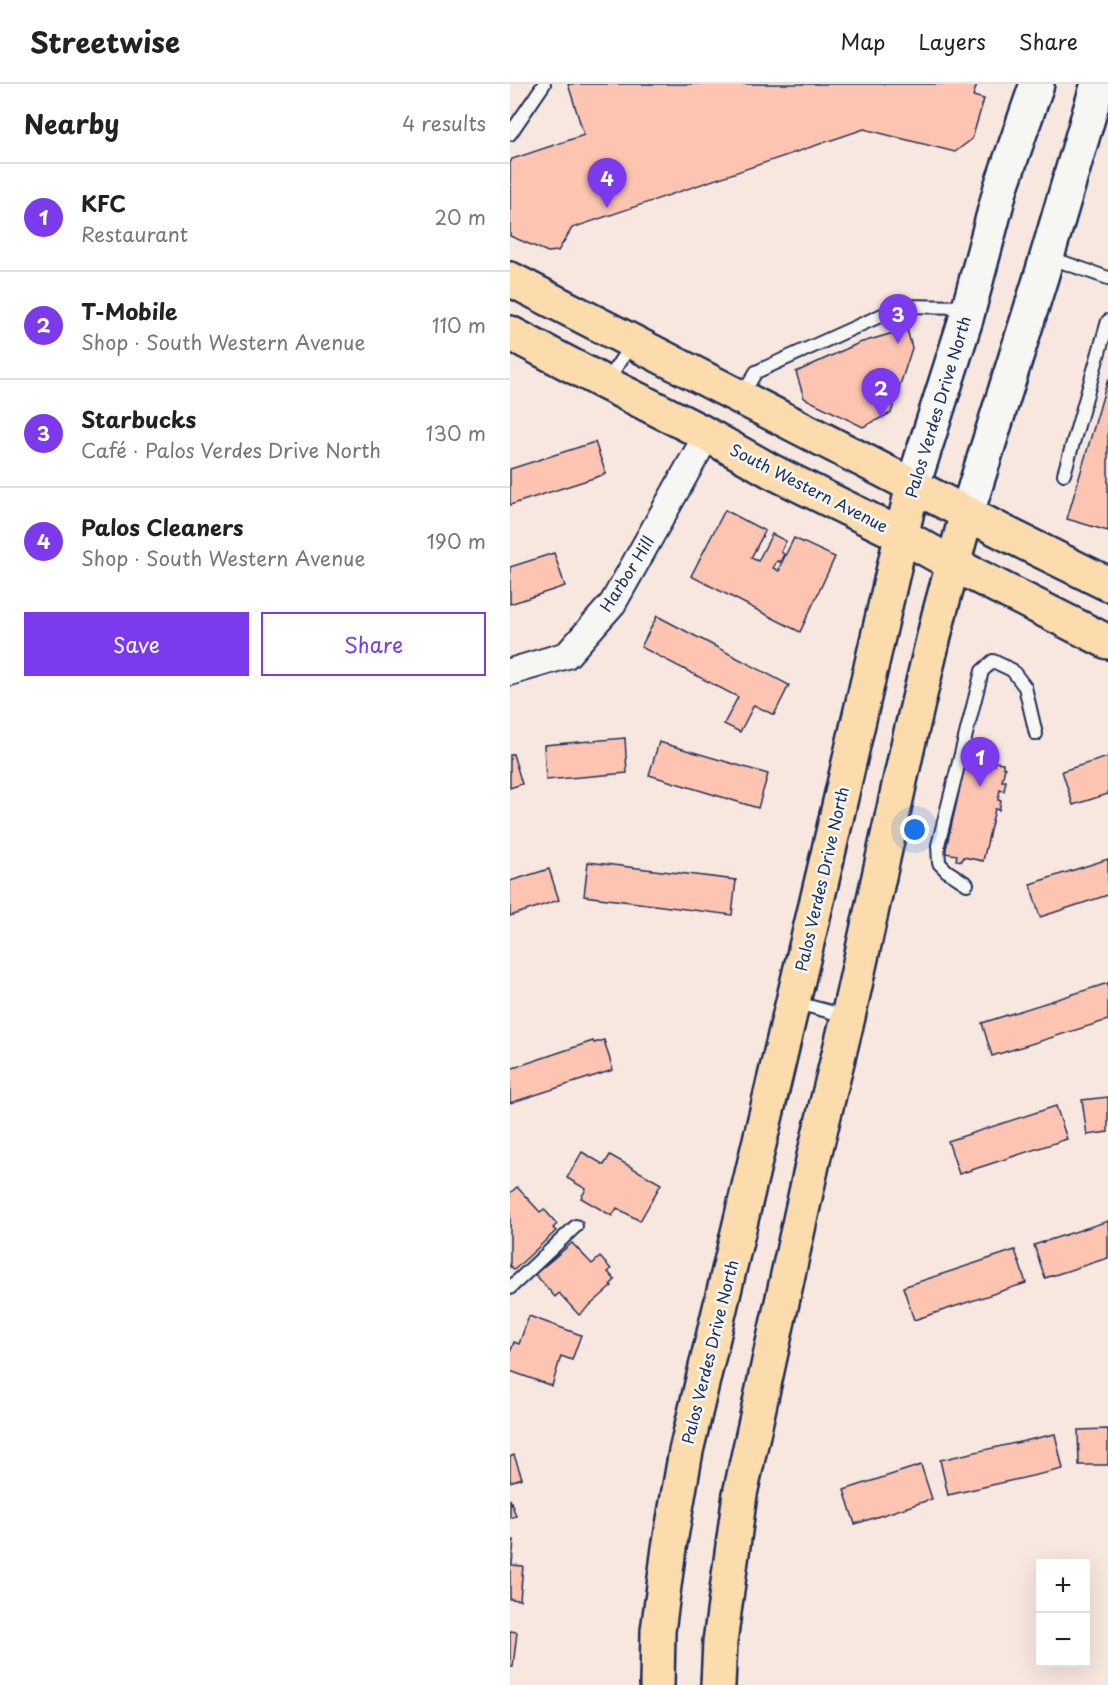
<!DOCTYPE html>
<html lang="en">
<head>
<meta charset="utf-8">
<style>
	body { margin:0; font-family:"Playpen Sans",sans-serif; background:#f6f6f6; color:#222 }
	.controls { position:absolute; right:18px; bottom:18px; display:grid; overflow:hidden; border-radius:0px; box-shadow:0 6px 24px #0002 }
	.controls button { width:54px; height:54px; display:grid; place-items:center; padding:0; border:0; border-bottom:2px solid #e0e0e0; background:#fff; color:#222; font:30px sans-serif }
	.you { position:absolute; left:405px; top:746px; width:21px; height:21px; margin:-15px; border:4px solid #fff; border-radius:50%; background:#1a73e8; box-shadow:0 0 0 9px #1a73e833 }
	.badge { display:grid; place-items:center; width:39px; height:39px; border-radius:50%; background:#7c3aed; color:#fff; font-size:20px; font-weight:700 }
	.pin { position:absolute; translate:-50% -50px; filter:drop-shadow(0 2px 3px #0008) }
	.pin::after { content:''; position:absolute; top:32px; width:21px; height:18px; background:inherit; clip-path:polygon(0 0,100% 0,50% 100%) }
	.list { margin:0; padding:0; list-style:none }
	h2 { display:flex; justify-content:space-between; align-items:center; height:78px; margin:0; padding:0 24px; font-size:26px }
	h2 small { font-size:20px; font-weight:400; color:#767676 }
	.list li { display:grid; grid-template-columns:39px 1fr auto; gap:18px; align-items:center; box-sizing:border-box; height:108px; padding:0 24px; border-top:2px solid #e0e0e0 }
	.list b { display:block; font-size:22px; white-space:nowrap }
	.list p { margin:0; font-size:20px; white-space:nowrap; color:#767676 }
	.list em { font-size:20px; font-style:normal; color:#767676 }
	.actions { display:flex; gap:12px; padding:18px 24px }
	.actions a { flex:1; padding:14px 0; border:2px solid #7c3aed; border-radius:0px; text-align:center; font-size:21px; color:#7c3aed }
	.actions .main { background:#7c3aed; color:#fff }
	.map { position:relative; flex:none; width:598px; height:1601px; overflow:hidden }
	header { display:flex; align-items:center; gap:36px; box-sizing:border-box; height:84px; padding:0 30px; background:#fff; border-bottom:2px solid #e0e0e0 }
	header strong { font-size:28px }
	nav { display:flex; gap:33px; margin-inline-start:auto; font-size:21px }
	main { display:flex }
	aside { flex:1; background:#fff }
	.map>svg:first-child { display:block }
</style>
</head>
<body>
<header>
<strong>Streetwise</strong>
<nav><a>Map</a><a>Layers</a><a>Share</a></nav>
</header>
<main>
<aside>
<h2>Nearby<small>4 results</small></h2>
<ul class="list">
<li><span class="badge">1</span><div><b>KFC</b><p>Restaurant</p></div><em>20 m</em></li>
<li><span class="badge">2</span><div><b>T-Mobile</b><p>Shop · South Western Avenue</p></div><em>110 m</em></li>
<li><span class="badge">3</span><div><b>Starbucks</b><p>Café · Palos Verdes Drive North</p></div><em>130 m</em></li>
<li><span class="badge">4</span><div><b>Palos Cleaners</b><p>Shop · South Western Avenue</p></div><em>190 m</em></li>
</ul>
<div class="actions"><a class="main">Save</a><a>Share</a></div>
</aside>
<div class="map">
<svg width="598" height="1601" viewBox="0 0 598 1601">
	<rect width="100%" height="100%" fill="#f8e7de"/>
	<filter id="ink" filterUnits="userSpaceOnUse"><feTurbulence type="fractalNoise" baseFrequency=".0167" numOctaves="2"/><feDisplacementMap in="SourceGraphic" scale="12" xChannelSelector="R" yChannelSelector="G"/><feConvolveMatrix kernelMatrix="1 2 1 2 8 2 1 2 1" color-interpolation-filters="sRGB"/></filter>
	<g filter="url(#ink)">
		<g fill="#fdc5b1" stroke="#1b2f5e" stroke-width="1.5">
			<path d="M58,0H467L463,12L474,15L462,55L445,68L354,45L62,144L48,167L38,168L0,152V79L2,75L74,51Z"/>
			<path d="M397,245L402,264L381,329L353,343L294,314L286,288L349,259Z"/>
			<path d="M598,295V447L557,435Z"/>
			<path d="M85,358L96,390L0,421V385Z"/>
			<path d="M215,426L255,447L241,474L248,477L262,450L276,457L271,468L274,470L270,478L267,477L263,484L269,487L270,485L269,484L284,454L325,473L290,548L181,492Z"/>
			<path d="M44,469L55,502L0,520V483Z"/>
			<path d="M147,532L279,601L264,631L244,621L230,648L214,640L228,613L131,563Z"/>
			<path d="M115,654L117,689L36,696L34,661Z"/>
			<path d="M149,658L258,690L248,724L139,691Z"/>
			<path d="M3,670L12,700L0,704V671Z"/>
			<path d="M598,673V710L563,721L552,687Z"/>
			<path d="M456,675L485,681V678L493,679V683L495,684L492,697H496L494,707L490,706L488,716L491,717L489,726L485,725L473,777L453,773L452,777L446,776L447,771L435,769L449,708L444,707L447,697L451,698Z"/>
			<path d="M598,775V811L530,833L520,800Z"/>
			<path d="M78,778L226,796L222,831L74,812Z"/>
			<path d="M39,785L49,816L0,832V797Z"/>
			<path d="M598,899V936L482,972L472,939Z"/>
			<path d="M94,956L103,986L0,1019V985L83,957L84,959Z"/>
			<path d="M598,1013V1048L577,1051L572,1016Z"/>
			<path d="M546,1022L557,1055L449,1090L438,1057Z"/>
			<path d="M72,1068L94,1081L100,1071L151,1100L130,1137L107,1124L102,1132L71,1114L76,1105L57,1094Z"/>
			<path d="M7,1103L30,1128L34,1125L47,1140L43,1144L46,1147L4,1186L1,1182L0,1183V1109Z"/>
			<path d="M598,1137V1174L535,1194L524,1161Z"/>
			<path d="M62,1159L82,1180L90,1173L101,1185L98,1188L105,1196L100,1201L102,1202L69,1231L49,1209L45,1213L25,1190Z"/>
			<path d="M505,1166L516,1199L404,1236L393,1203Z"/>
			<path d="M19,1232L71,1251L62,1276L51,1272L42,1302L0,1287V1269L4,1258L9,1260Z"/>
			<path d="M598,1345V1381H569L568,1346Z"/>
			<path d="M545,1350L553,1385L438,1411L430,1376Z"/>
			<path d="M4,1371L12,1394L0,1398V1373Z"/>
			<path d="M411,1381L422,1415L345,1440L334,1406Z"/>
			<path d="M0,1415L6,1432L0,1434Z"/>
			<path d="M0,1456H4L2,1481L13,1482L10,1516L0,1515Z"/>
			<path d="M0,1547L7,1548L3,1583H0Z"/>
		</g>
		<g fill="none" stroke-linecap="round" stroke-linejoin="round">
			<defs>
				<g id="service">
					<path d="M0,50L34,0"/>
					<path d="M538,173L598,194"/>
					<path d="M96,298L123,258"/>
					<path d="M231,313L246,288L392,222L458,223"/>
					<path d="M554,390L598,237"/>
					<path d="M457,800L437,787L429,779L428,761L472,587L483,577L502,586L515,603L526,650"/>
					<path d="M283,918L336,932"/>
					<path d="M0,1204L66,1142"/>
				</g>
				<path id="minor" d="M0,588L57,571L103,519L197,351"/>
				<g id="secondary">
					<path d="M403,401L456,235L491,103L527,0"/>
					<path d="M457,429L531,193L588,0"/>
				</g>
				<g id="primary">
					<path d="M0,195L497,450L598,500"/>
					<path d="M0,249L95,299L192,348L261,387L391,451L443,480L598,558"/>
					<path d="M147,1601L148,1547L159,1464L176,1367L315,783L403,401"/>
					<path d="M208,1601L210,1558L230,1410L304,1072L338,933L398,661L429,531L457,429"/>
				</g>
			</defs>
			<use href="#service" stroke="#1b2f5e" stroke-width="16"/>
			<use href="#minor" stroke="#1b2f5e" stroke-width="30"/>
			<use href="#secondary" stroke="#1b2f5e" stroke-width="38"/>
			<use href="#primary" stroke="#1b2f5e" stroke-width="38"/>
			<use href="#service" stroke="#f6f6f2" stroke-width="12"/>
			<use href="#minor" stroke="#f6f6f2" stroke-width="26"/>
			<use href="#secondary" stroke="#f6f6f2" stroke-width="33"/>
			<use href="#primary" stroke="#fcdcac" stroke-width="33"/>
		</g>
	</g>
	<g text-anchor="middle" stroke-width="5" stroke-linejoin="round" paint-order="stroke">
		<g font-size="16" fill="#1b2f5e" stroke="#f6f6f2">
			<text transform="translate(428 323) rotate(-73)" y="6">Palos Verdes Drive North</text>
			<text transform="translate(299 404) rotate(27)" y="6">South Western Avenue</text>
			<text transform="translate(117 490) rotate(-58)" y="6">Harbor Hill</text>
			<text transform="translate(312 795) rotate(-77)" y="6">Palos Verdes Drive North</text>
			<text transform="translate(200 1268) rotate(-76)" y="6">Palos Verdes Drive North</text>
		</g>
	</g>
</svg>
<div class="controls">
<button>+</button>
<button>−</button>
</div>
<div class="you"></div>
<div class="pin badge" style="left:470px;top:703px">1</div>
<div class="pin badge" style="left:371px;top:334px">2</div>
<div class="pin badge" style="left:388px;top:260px">3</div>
<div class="pin badge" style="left:97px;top:124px">4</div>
</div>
</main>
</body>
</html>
